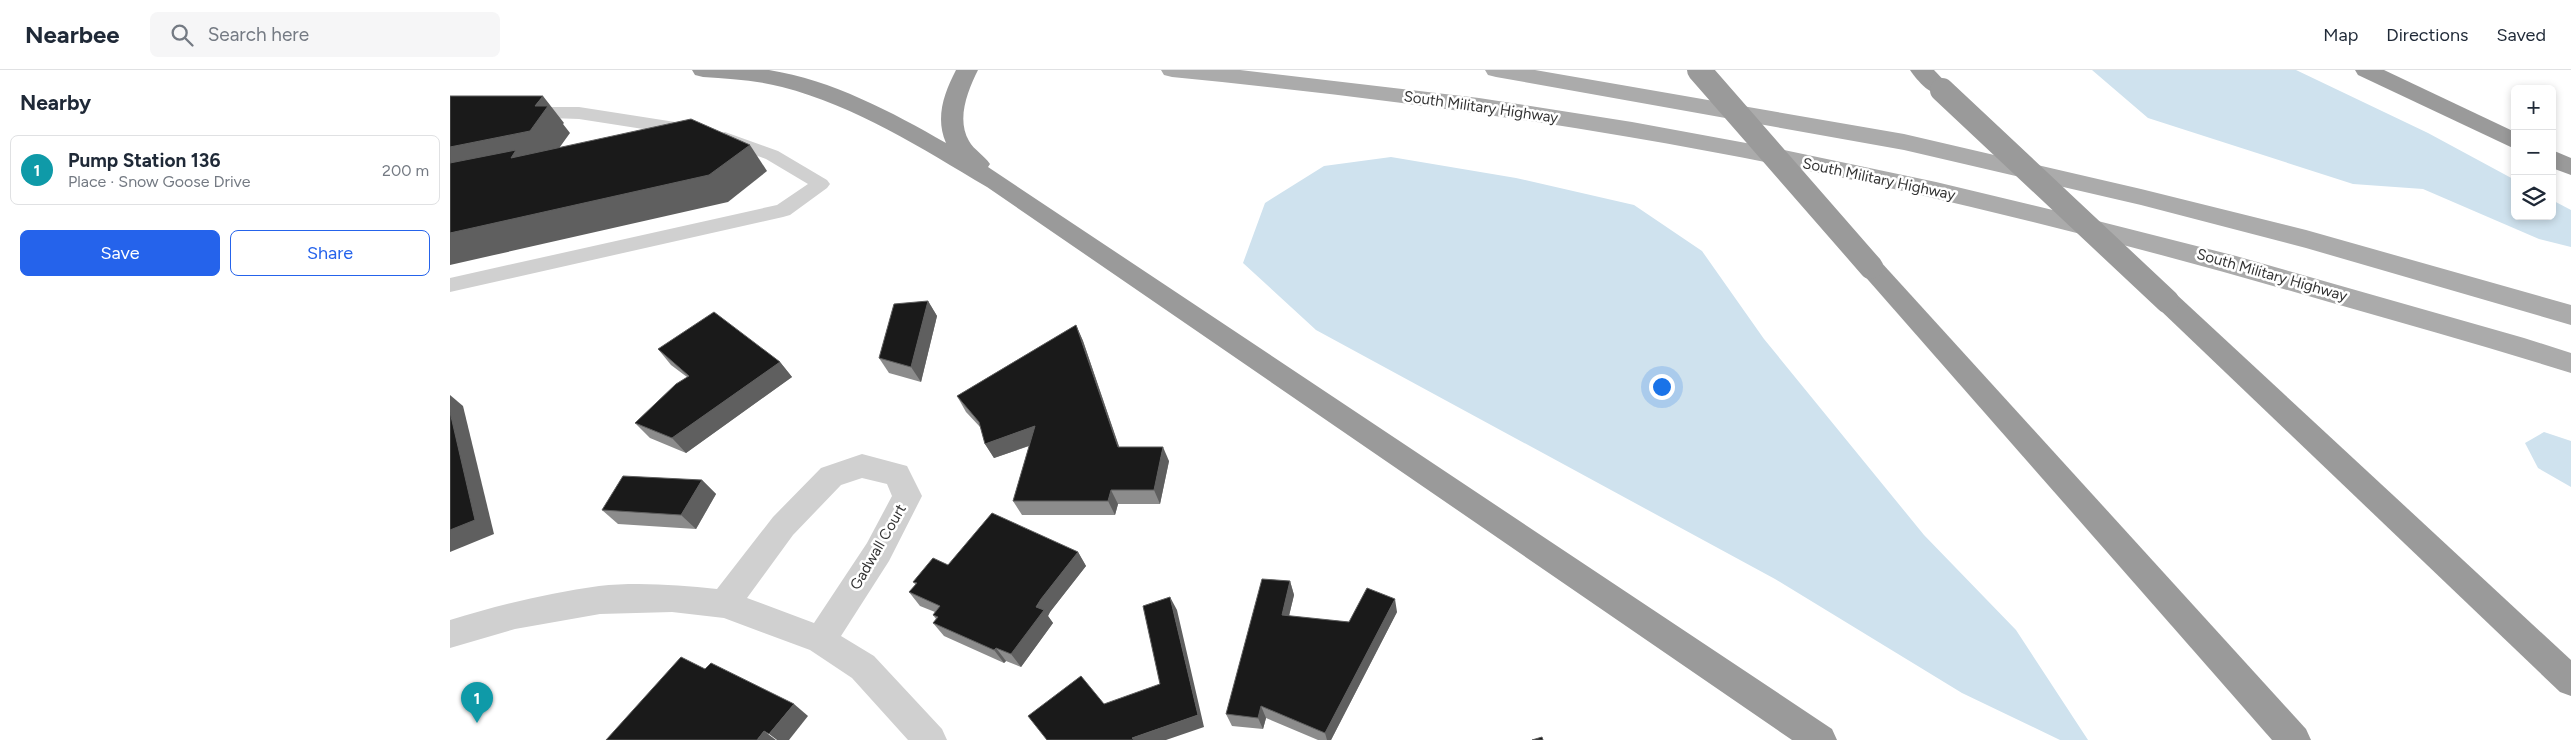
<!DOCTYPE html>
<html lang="en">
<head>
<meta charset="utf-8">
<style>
	body { margin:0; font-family:Figtree,sans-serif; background:#f6f6f7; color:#1f2937 }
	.controls { position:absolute; right:15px; top:15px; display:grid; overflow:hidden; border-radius:8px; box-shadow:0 2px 8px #0003 }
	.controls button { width:45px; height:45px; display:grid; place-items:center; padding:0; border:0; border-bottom:1px solid #e0e1e3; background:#fff; color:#1f2937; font:25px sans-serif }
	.you { position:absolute; left:1211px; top:316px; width:18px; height:18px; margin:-12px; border:4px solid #fff; border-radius:50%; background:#1a73e8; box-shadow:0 0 0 8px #1a73e833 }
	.badge { display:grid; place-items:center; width:32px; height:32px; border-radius:50%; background:#2563eb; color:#fff; font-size:16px; font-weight:700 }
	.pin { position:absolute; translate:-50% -41px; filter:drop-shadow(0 1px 2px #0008) }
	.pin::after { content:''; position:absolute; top:26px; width:18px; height:15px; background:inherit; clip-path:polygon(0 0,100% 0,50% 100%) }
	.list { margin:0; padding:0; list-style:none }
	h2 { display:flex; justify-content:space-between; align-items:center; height:65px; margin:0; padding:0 20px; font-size:21px }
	h2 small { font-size:16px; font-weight:400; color:#747a83 }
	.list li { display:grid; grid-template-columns:32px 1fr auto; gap:15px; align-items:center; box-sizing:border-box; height:70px; margin:0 10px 10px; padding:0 10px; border:1px solid #e0e1e3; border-radius:8px }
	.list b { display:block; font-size:19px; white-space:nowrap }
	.list p { margin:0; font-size:16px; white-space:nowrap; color:#747a83 }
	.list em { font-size:16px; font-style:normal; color:#747a83 }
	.actions { display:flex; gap:10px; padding:15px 20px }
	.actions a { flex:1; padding:11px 0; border:1px solid #2563eb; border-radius:8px; text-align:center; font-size:18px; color:#2563eb }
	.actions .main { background:#2563eb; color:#fff }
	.icon { flex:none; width:28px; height:28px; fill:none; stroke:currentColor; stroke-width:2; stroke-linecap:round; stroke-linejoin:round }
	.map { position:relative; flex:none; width:2121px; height:670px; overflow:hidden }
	header { display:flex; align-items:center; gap:30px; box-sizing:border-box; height:70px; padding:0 25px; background:#fff; border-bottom:1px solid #e0e1e3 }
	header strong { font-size:24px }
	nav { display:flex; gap:28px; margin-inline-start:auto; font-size:18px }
	.search { width:350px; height:45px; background:#f6f6f7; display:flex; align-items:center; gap:12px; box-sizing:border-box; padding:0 18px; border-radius:8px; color:#747a83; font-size:19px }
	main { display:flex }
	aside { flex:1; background:#fff }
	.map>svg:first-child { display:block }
</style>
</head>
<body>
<header>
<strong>Nearbee</strong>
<div class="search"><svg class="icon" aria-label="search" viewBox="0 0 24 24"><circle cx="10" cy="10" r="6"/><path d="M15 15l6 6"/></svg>Search here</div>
<nav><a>Map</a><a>Directions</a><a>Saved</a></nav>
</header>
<main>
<aside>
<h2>Nearby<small></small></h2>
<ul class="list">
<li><span class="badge" style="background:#0f9aa8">1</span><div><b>Pump Station 136</b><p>Place · Snow Goose Drive</p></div><em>200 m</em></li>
</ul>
<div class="actions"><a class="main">Save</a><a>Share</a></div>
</aside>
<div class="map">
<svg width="2121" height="670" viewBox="0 0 2121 670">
	<rect width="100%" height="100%" fill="#fff"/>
	<g fill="#cfe2ee">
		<path d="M1642,0H1846L1978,63L2065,110V146H2102V130L2121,140V177L2089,169L1973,119L1903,114L1698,48Z"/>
		<path d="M941,87L1066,108L1184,135L1252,181L1314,269L1474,465L1566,560L1638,670H1610L1512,623L1325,509L866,260L793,193L815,133L874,96Z"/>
		<path d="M2094,362L2121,371V417L2088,398L2075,373Z"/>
	</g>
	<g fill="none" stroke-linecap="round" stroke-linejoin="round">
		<g fill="#d0d0d0" fill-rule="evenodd">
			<path d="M78,37H129L238,54L244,56L247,60L244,64L238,66L129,49L72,47L69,43L72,39Z"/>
			<path d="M275,62L328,81L377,110L380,114L377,118L340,145L333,147L0,222V208L327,135L358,114L316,89L269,72L266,68L269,64Z"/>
		</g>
		<path fill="#d0d0d0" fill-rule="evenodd" d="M412,384L457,396L472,426L439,491L391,566L424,586L492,659L497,670H458L402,608L360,580L274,548L222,542L150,544L65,559L0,578V550C49,535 98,523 149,516C188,512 228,515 267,519L323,447L371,398ZM412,408L437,414L442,426L417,473L364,553L297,528L343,465L391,415Z"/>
		<g fill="#ababab" fill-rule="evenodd">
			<path d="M711,0H790L1029,28L1182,52L1334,80L1486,112L1636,148L1786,186L2074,268L2121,283V303C2041,278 1960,255 1879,232C1649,165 1415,107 1179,67C1027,41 875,22 722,7L714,5Z"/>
			<path d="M1035,0H1085L1454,64L1691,119L1856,160L2121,235V255L1856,178L1691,135L1454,80L1046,7L1038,5Z"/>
		</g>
		<g fill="#9a9a9a" fill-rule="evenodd">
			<path d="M242,0C267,0 295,0 319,0C382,10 442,42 496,73C485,48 494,23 506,0H528C518,20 506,49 519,71C524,80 534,85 540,94L538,97L1382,659L1387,670H1342L537,117C471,78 406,36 332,17C306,10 279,9 253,7L245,5Z"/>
			<path d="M1460,0H1484L1503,20L1500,25C1483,29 1469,13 1460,0Z"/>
			<path d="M1905,0H1934L2065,62V79L1908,5Z"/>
			<path d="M2102,80L2121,88V105L2102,98Z"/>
			<path d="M1421,188L1430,191L1856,659L1861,670H1822L1412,203L1408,197L1412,191Z"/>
			<path d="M1717,221L1726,224L2121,590V626L2110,622L1708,238L1704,231L1708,224Z"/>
		</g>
		<g stroke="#9a9a9a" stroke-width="24">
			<path d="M1249,0L1421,197"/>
			<path d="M1492,20L1717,231"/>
		</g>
	</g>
	<g fill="#8c8c8c">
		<path d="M478,231L487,246L471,312L439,303L429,288Z"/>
		<path d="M626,255L633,271L669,377L719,391L710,434H668L665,445H572L563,431L579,376L544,388L535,374L531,358L516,342L507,326Z"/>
		<path d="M208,279L330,292L342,307L236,383L200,368L185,353L237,307L221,295Z"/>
		<path d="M252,410L266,424L246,459L168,454L152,440Z"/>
		<path d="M628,482L636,496L600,542L598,546L603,553L571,597L556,591L554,593L494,566L483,553L486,549L483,545L485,542L470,536L459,522L466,515L463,512L498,495Z"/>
		<path d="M840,511L844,525L839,546L899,552L947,542L881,670H868L816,648L813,659L782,656L776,644Z"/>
	</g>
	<g fill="#5f5f5f">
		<path d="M93,26L114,53L113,54L120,63L102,88L0,109V77L85,36Z"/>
		<path d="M300,75L317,101L278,132L0,195V163Z"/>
		<path d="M478,231L487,246L471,312L461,297Z"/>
		<path d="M626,255L633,271L674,391L668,377Z"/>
		<path d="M330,292L342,307L236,383L222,368Z"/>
		<path d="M0,325L13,336L44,464L0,482Z"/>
		<path d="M585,356L593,371L544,388L535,374Z"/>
		<path d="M713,377L719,391L710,434L704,420Z"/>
		<path d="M252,410L266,424L246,459L231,445Z"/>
		<path d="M661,420L668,434L665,445L658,431Z"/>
		<path d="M628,482L636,496L600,542L598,546L603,553L571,597L561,584L591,529Z"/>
		<path d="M840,511L844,525L836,558L832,545Z"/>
		<path d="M720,527L727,540L754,657L716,670H683L682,668L748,645Z"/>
		<path d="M945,529L947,542L881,670H877L875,663Z"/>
		<path d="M546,578L556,591L554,593L544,580Z"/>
		<path d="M344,634L358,646L339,670H327L319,664Z"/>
		<path d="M811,636L816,648L813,659L808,648Z"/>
		<path d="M314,661L326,670H307Z"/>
	</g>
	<g fill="#1a1a1a" stroke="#5f5f5f">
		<path d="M0,26H93L85,36H98L80,61L0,77Z"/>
		<path d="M241,49L300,75L259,105L0,163V93L66,80L61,88Z"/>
		<path d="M478,231L461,297L429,288L444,234Z"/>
		<path d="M264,242L330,292L222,368L185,353L226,314L239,306L208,279Z"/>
		<path d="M626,255L668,377H713L704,420H661L658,431H563L585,356L535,374L529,352L507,326Z"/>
		<path d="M0,342L25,450L0,460Z"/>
		<path d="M173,406L252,410L231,445L152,440Z"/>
		<path d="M542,443L628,482L591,529L586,537L594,540L561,584L546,578L544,580L483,553L488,547L483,545L490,536L459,522L467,513L463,512L483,488L498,495Z"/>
		<path d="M812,509L840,511L832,545L899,552L917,518L945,529L875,663L811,636L808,648L776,644Z"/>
		<path d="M720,527L748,645L682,668L684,670H597L578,646L631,606L654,634L710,614L693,536Z"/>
		<path d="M231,587L255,599L261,593L344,634L319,664L314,661L307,670H156Z"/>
		<path d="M1092,667L1093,670H1082Z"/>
	</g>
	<g text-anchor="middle" stroke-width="5" stroke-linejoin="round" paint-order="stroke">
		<g font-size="15" fill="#333" stroke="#fff">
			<text transform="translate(1031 37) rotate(8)" y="5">South Military Highway</text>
			<text transform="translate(1429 109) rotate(12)" y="5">South Military Highway</text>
			<text transform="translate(1822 205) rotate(16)" y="5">South Military Highway</text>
			<text transform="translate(428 477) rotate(-60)" y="5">Gadwall Court</text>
		</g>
	</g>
</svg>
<div class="controls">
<button>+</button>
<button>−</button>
<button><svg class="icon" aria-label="layers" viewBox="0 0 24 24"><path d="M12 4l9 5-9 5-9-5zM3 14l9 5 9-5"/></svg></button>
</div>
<div class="you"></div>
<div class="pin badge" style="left:27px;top:653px;background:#0f9aa8">1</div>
</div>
</main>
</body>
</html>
